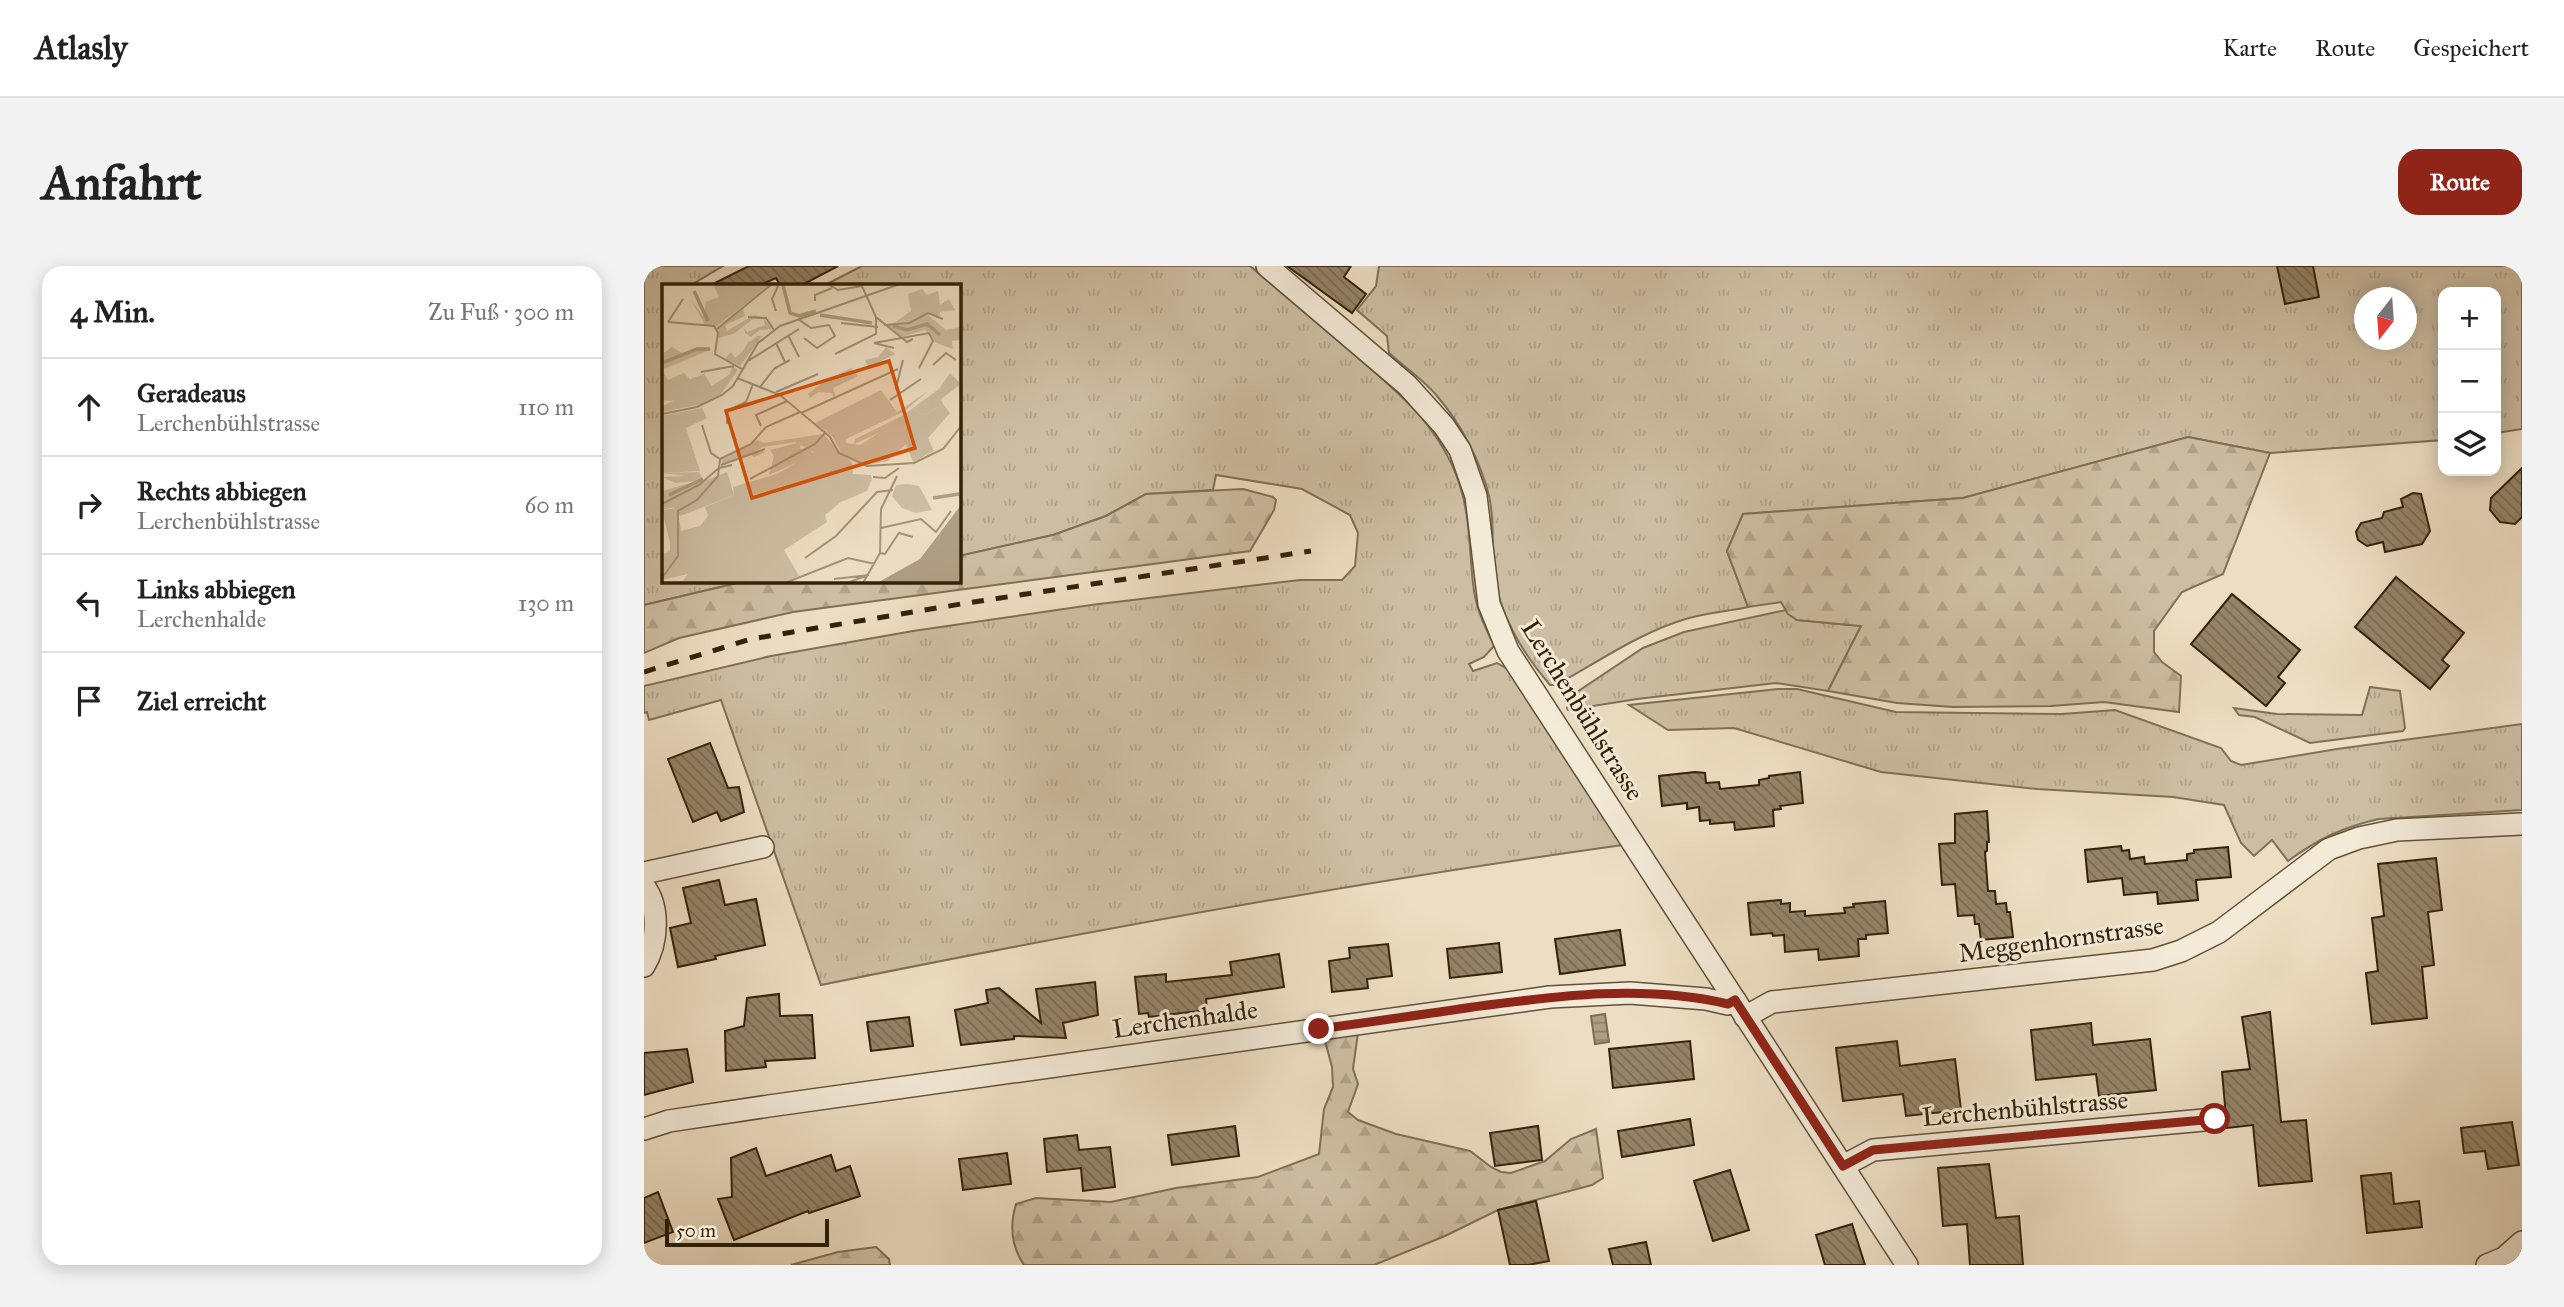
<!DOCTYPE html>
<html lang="de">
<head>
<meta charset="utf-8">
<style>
	body { margin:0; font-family:"IM FELL Great Primer",serif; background:#f2f2f2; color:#222 }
	.controls { position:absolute; right:21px; top:21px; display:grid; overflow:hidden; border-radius:14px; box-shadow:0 4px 18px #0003 }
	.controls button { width:63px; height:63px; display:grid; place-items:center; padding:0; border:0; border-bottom:2px solid #e0e0e0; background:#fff; color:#222; font:35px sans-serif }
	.compass { position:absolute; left:1710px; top:21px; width:63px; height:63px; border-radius:50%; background:#fff; box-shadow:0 4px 18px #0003; rotate:197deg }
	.scale { position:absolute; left:21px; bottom:18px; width:164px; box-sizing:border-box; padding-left:7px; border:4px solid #332208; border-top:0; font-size:19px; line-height:24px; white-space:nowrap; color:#332208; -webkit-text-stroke:5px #f3ead8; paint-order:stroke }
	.stop { position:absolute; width:21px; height:21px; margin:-16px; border:5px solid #8f2418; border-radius:50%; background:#fff }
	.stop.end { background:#8f2418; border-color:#fff; box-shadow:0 2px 7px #0008 }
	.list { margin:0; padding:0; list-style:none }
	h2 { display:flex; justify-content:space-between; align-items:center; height:91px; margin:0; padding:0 28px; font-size:30px }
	h2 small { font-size:23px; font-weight:400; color:#767676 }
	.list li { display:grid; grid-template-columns:46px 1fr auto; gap:21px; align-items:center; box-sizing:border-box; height:98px; padding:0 28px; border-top:2px solid #e0e0e0 }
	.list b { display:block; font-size:26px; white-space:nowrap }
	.list p { margin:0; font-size:23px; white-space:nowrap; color:#767676 }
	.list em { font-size:23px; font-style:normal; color:#767676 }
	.icon { flex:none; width:38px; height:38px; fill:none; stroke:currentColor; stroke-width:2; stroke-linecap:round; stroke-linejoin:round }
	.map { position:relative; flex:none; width:1878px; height:999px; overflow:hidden; border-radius:21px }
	header { display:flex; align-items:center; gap:42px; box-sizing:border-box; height:98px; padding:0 35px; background:#fff; border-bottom:2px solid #e0e0e0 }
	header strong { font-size:33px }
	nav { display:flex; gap:38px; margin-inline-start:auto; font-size:24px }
	.intro { display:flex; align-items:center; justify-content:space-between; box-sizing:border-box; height:168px; padding:0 42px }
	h1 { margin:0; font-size:49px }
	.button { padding:18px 32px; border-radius:21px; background:#8f2418; color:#fff; font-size:24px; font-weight:700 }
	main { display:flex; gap:42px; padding:0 42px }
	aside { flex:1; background:#fff; border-radius:21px; box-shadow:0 4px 18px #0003 }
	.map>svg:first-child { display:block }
</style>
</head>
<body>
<header>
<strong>Atlasly</strong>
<nav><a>Karte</a><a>Route</a><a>Gespeichert</a></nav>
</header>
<div class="intro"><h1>Anfahrt</h1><a class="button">Route</a></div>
<main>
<aside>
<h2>4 Min.<small>Zu Fuß · 300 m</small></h2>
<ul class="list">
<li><svg class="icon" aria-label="ahead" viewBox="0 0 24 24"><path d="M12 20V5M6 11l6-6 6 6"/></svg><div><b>Geradeaus</b><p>Lerchenbühlstrasse</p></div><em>110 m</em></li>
<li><svg class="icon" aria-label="right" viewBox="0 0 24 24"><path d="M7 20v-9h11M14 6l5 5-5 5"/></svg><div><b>Rechts abbiegen</b><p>Lerchenbühlstrasse</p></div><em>60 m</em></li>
<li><svg class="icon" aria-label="left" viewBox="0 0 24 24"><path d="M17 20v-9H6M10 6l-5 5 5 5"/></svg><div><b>Links abbiegen</b><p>Lerchenhalde</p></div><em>130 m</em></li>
<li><svg class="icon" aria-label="arrive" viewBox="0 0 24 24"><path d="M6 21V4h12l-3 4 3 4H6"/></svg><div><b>Ziel erreicht</b></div></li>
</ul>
</aside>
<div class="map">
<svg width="1878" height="999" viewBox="0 0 1878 999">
	<defs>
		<pattern id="grass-tufts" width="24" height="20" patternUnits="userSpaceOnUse" patternTransform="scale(1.75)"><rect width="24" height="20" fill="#cdbea3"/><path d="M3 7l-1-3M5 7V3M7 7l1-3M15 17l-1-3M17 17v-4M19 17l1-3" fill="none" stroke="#b0a38b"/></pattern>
		<pattern id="forest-firs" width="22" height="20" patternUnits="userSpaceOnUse" patternTransform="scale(1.75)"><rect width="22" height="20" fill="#cdbea3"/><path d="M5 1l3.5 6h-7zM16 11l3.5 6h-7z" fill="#b0a38b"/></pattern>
		<pattern id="water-rules" width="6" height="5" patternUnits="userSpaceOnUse" patternTransform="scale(1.75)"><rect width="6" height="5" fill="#ae9e83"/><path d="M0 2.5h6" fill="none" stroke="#8e8069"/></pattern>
		<pattern id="building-back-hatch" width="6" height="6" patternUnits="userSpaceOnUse" patternTransform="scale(1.75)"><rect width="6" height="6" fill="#948469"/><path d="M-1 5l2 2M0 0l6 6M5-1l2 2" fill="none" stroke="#796c54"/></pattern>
	</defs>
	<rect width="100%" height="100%" fill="#eddec3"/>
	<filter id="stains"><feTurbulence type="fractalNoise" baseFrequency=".00286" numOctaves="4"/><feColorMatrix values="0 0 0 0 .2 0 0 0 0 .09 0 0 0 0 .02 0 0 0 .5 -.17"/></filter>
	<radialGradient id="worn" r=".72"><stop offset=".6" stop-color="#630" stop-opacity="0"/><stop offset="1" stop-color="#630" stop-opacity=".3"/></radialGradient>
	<g fill="url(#grass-tufts)" stroke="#807056" stroke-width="2" fill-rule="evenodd">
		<path d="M0,0H79L47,19H19V315H102L0,339Z"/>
		<path d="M218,0H606C637,26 668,53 699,79C747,120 797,158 816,220C827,254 825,290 830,325C833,345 842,363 850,380L840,391L825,398L829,405L853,397L865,404L979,579C710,616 443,665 177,719L77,434L5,454L3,446L0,447V420L127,390L269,365L447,339L656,314H698L711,300L714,267L706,249L658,223L572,209L569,224L502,228L462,250L409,269L315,290V19H181Z"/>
		<path d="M735,0H1878V163L1852,167V26H1799V174L1626,187L1544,171L1319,232L1099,248L1083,285L1104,341C1085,345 1064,347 1045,352C996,366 956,395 912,419H906C879,388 854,347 850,305C847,280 851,254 845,230C836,194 817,158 793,130C780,114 760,101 745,87L743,70L713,44L732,20ZM1720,32H1762V74H1720Z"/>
		<path d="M1142,344L1153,354L1217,360L1184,425L1132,417L993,433L924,444L923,442L930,428L999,382L1040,366Z"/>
		<path d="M1726,421L1756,425L1761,462L1759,465L1666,477L1611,451L1595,449L1590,442L1633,448L1718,449Z"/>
		<path d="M1134,423H1153L1252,446L1418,448L1471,444L1577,482L1587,495L1597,499L1693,483L1878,458V544L1735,553C1699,561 1674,573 1644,595L1628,574L1610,590L1597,577L1580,539L1529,531L1393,523L1237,506L1090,462L1024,464L985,439Z"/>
	</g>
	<g fill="url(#forest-firs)" stroke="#807056" stroke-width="2">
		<path d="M1544,171L1626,187L1579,308L1538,326L1510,365V386L1518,396L1537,410L1535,446L1460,436L1407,440L1309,441L1253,437L1184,425L1217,360L1153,354L1144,348L1137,336L1104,341L1083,285L1099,248L1319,232Z"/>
		<path d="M599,223L629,231L632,234L630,244L606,285L149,346L35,372L0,387V339L102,315H315V290L409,269L462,250L502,228Z"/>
		<path d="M714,767L709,803L714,818L704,846L714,854L752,868L826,885L847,901L857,906L867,907L901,895L927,873L952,863L959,912L948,919L854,944L801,970L730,999H380C367,980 366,958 372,938L392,932L467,936L532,922L614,911L675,888L680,843L689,821L688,801L680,771Z"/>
		<path d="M232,981L245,993L246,999H147L194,986Z"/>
	</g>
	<path fill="url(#water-rules)" stroke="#7d6c52" stroke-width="2" d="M961,748L965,776L951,778L947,750Z"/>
	<g fill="url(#building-back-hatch)" stroke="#332208" stroke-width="2">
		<path d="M105,0H194L158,19H136L132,12L116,19H67Z"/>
		<path d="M643,0H707L700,11L722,28L708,47Z"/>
		<path d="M1633,0H1669L1675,31L1641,38Z"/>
		<path d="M1878,202V251L1871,258L1856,256L1846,244L1847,232Z"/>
		<path d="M1769,227L1777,228L1786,265L1778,278L1741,286L1739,276L1723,280L1714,274L1712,266L1717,257L1738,252L1740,246L1759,241L1757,233Z"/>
		<path d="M1752,311L1820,367L1798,394L1805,400L1786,423L1711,361Z"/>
		<path d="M1588,328L1656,384L1634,411L1641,417L1622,440L1547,378Z"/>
		<path d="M66,477L84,522L95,521L100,546L77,555L73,546L49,556L24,493Z"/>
		<path d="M1051,506L1061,507L1062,517L1075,516L1076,523L1115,519V514L1125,512V510L1156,506L1159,537L1136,540L1137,543L1129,544L1130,560L1091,564L1090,556L1066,558V554L1056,555L1055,541L1043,543V537L1018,540L1015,510Z"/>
		<path d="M1343,545L1345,576H1343V585L1341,586L1344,625H1351L1352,638L1362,637L1363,646H1366L1369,671L1337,674L1335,658H1331L1330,649L1314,650L1311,618L1298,619L1295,578L1311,577V548Z"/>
		<path d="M1477,580L1478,585L1485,584L1486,593L1500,591L1501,598L1543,594V588L1550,587V584L1584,581L1587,611L1552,614L1554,634L1514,638L1513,626L1480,629L1478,612L1444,616L1441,584Z"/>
		<path d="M1792,592L1798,644L1784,646L1790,699L1778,701L1783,752L1728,758L1722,707L1734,705L1728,652L1740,650L1734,598Z"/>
		<path d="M75,614L81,639L112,633L121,679L71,690L72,693L34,701L26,662L47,657L39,622Z"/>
		<path d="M1137,634V638L1146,637V646L1161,645V650L1201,647L1200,642L1210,641L1209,638L1241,635L1244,667L1222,669V673H1214L1215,690L1175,694L1174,683L1141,686L1140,669L1129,670L1128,667L1107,669L1104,637Z"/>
		<path d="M976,664L981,699L916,708L911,673Z"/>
		<path d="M855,677L858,706L806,712L803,683Z"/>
		<path d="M744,678L748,710L723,713L724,722L688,726L685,695L706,692L705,682Z"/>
		<path d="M635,688L640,721L562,733L563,744L505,751L504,747L495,748L491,711L522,708V716L588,709L586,696Z"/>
		<path d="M451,716L454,749L419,757L422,772L370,770V773L317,779L311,744L344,737L342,724L355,722L397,757L392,723Z"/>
		<path d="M135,728L136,750L168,749L171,792L121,795L122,801L82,805L81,765L100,760L103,732Z"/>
		<path d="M1626,746L1637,856L1662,854L1668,915L1615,920L1609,859L1583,862L1578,806L1606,803L1598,751Z"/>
		<path d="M265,751L269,780L227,785L223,756Z"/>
		<path d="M1447,757L1449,779L1506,773L1512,824L1455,830L1452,808L1392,814L1387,764Z"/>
		<path d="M1046,775L1050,813L969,822L965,783Z"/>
		<path d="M1253,775L1256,800L1311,793L1317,844L1262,850L1259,828L1199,835L1192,782Z"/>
		<path d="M43,783L49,816L0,829V787Z"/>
		<path d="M1046,853L1050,879L978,891L974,865Z"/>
		<path d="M1868,856L1875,899L1844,903L1841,885L1820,887L1817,862Z"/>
		<path d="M591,860L595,890L528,899L524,869Z"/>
		<path d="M894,860L898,894L851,900L846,867Z"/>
		<path d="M433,869L435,884L466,881L471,921L439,925L437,902L403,906L400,873Z"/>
		<path d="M112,882L122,910L187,889L192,905L206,900L216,930L165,947L164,945L90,974L74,933L88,931L87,892Z"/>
		<path d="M363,887L367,918L319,924L315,893Z"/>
		<path d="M1345,898L1352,952L1375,950L1379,999H1326L1323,958L1299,960L1294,902Z"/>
		<path d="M1086,904L1105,964L1069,975L1050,915Z"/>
		<path d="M1747,907L1750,938L1775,935L1778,961L1723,967L1717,910Z"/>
		<path d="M14,926L29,966L0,977V932Z"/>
		<path d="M892,935L905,995L884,999H866L854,944Z"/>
		<path d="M1208,958L1221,999H1181L1172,969Z"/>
		<path d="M1002,976L1007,999H969L965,983Z"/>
	</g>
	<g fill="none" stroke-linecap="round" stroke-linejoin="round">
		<defs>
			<g id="minor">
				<path d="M623,0L763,119L800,160L816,184L832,230L845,338L864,385L1263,999"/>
				<path d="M0,607L119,581"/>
				<path d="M0,620C16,641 14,677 0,700"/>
				<path d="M1101,751L1128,736L1509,694L1537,685L1575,666L1685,583L1715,572L1753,564L1878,558"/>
				<path d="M0,863L25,855L125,840L906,731L986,727L1062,733L1084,738L1091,734"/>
				<path d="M1199,900L1229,884L1571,853"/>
				<path d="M1843,999L1860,992L1878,976"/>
			</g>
		</defs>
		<use href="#minor" stroke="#625137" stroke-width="24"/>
		<use href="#minor" stroke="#f3ead8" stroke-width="21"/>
		<path stroke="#332208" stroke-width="5" stroke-dasharray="12 12" stroke-linecap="butt" d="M0,406L107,373L323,337L667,285"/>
	</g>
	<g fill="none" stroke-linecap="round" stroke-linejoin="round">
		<path stroke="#8f2418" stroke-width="9" d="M675,763C726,756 777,749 829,741C912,730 1000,718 1084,738L1091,734L1199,900L1229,884L1571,853"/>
	</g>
	<g text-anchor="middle" stroke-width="6" stroke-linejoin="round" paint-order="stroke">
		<g font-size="26" fill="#332208" stroke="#f3ead8">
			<text transform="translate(939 444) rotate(58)" y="9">Lerchenbühlstrasse</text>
			<text transform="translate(1417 673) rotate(-8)" y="9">Meggenhornstrasse</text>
			<text transform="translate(541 753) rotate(-8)" y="9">Lerchenhalde</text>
			<text transform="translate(1381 842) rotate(-5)" y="9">Lerchenbühlstrasse</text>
		</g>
	</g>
	<g transform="translate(18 18)">
		<rect width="299" height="299" fill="#eddec3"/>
		<path d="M51,0H109L54,43L43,41L28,14L41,32L44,18L57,13ZM81,25L83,32L63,41L65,47L92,31L101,33L110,45L98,46L89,53L83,49L82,44L85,48L103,41L102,35H91L73,49L57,54L56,45ZM95,52H100L78,82L63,75L69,68L73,74L80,68L87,57L84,53L88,58ZM70,82L76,86L59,110L40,120L0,128V122L12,117L0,116V86L6,96L22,89L28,95L42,90L50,102L68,90ZM219,106L235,128L266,107L243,127L184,155V159L198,161L253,126L262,131L281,120L288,129L266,154L272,167L251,178L244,160L226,177L205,181L181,171L170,152L153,139ZM40,124L45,134L24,144L38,187L0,189V132ZM161,150L190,179L191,190L209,191L210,195L205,207L179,218L163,231L165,238L122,266L137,292L123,299H39L45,295L26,290L0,296V271L8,267V259L0,226L15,224L19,247L38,242L46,232L43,223L72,211L71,203L115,190L152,168L133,158L101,163L95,166L103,168L92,173L88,170L60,180L59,176L95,156L102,159ZM246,200L257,202L270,226L254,229L240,224L230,212L234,201Z" fill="#cdbea3"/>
		<path d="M266,31L284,46L299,43V56L290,57L291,65L274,59L263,46L240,53L225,41ZM10,63L20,69L50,65L0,86V70ZM224,63L233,70L206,84L203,76L216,73ZM189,84L196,92L171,104L174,115L169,109L156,108L148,114L146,110L163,97ZM288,89L299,100L279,115L281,120L262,131L253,126L231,143L192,160L193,155L240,132L277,105ZM139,158L138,165L148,163L151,171L107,191L112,172L108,166ZM37,188L42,197L65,188L72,211L18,232L12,223L0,226V207L35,197L14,199L0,193L24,192L0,189ZM125,219L131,234L112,242L106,231L86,236ZM43,285L45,295L39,299H19L26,290Z" fill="#cdbea3"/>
		<path d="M260,5L265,11L276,7L278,21L287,15L293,26L278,28L277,34L269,30L232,39L249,27L246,10Z" fill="#cdbea3"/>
		<path d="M299,221V299H215L258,275Z" fill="#ae9e83"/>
		<path fill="none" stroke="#ae9e83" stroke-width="3.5" d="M121,1L128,29L137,32L154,27M32,7L46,37M158,31L210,39M231,42L245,46L265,40L278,51M0,79L35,65H48M7,211L41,195M271,214L297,210"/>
		<path fill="none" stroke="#a39378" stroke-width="2" d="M166,0L176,6L200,2L214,33L245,58L251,55M153,17V11L170,4M114,27L110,15L117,0M86,33L104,34L112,46M136,35L149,44L167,41L173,52L155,64L142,54M6,38L52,42L56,49L53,70L80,85M6,38L21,15M179,39L216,43M222,41L247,39L266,29L281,35M55,45L110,0M126,51L137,73M114,59L123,78M232,64L212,59L267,49L271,57L257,84M173,70L214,50V33M86,77L137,45M271,81L284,69L294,76M39,88L72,82M75,94L118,111L168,153L177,169L205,182L252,179L281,165L300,141M98,103L113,84L128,76M114,108L156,90M238,110L234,104L241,76M228,116L259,95M139,129L236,85M0,130L35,123L60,111L71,102L96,59L118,42L238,0M65,140V127L84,118L91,100M40,141L49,169L58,175M99,142L94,131L125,117M58,175L89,160L104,143L138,128M59,181L103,165M211,193L223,194L237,184M88,195L153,160L163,149M0,220L37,201L57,184L70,181M219,244L259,235L274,248L289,227M218,269L223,270L237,249L251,253M143,274L174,252L215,208L231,206M0,294L16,272V227L35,216L56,192L58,175M172,295L207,291M123,299L186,274L213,280M185,299L206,291M201,299L218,269L219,225L235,192"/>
		<path fill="#d6540c" fill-opacity="0.15" stroke="#d6540c" stroke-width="3.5" d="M227,77L253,164L90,214L64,127Z"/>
		<rect width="299" height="299" fill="none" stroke="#332208" stroke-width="3.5"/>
	</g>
	<rect width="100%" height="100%" filter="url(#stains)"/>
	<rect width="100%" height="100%" fill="url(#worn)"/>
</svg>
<div class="controls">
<button>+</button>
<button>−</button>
<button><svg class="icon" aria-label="layers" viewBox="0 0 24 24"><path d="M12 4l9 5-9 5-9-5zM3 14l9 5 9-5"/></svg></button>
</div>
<svg class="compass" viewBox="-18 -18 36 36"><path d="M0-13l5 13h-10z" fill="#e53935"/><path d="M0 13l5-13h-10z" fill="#767676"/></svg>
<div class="scale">50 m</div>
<div class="stop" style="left:1571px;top:853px"></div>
<div class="stop end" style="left:675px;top:763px"></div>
</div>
</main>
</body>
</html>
